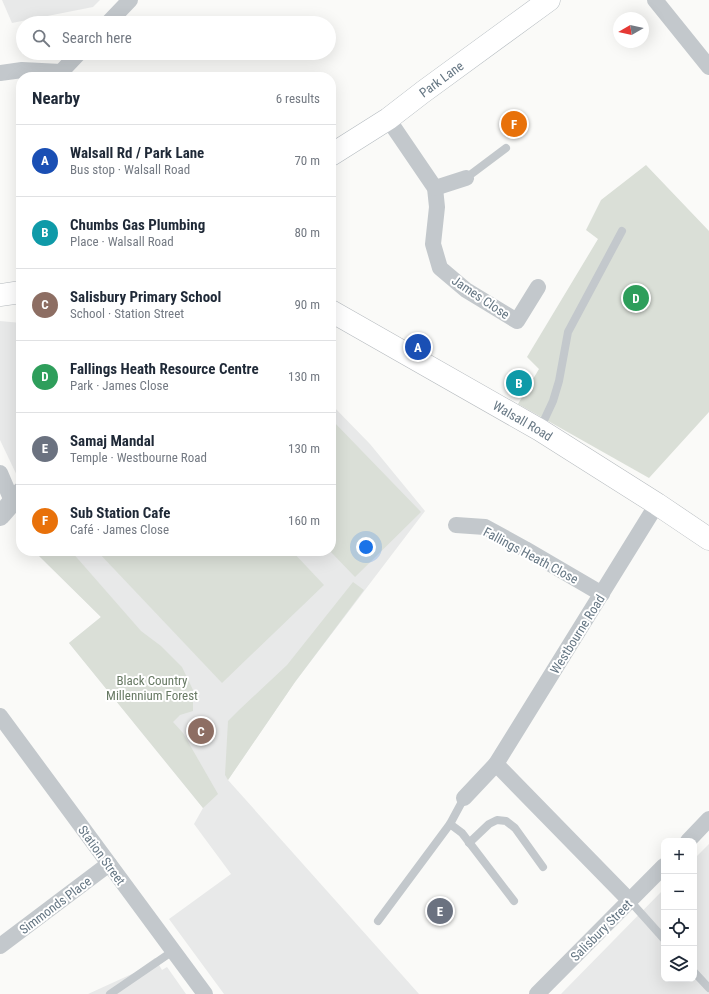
<!DOCTYPE html>
<html lang="en">
<head>
<meta charset="utf-8">
<style>
	body { margin:0; font-family:"Roboto Condensed",sans-serif; background:#f2f2f3; color:#1f2937 }
	.controls { position:absolute; right:12px; bottom:12px; display:grid; overflow:hidden; border-radius:8px; box-shadow:0 4px 16px #0002 }
	.controls button { width:36px; height:36px; display:grid; place-items:center; padding:0; border:0; border-bottom:1px solid #e0e1e3; background:#fff; color:#1f2937; font:20px sans-serif }
	.compass { position:absolute; left:613px; top:12px; width:36px; height:36px; border-radius:50%; background:#fff; box-shadow:0 4px 16px #0002; rotate:261deg }
	.you { position:absolute; left:366px; top:547px; width:14px; height:14px; margin:-10px; border:3px solid #fff; border-radius:50%; background:#1a73e8; box-shadow:0 0 0 6px #1a73e833 }
	.badge { display:grid; place-items:center; width:26px; height:26px; border-radius:50%; background:#e4572e; color:#fff; font-size:13px; font-weight:700 }
	.pin { position:absolute; translate:-50% -50%; border:2px solid #fff; box-shadow:0 1px 4px #0006 }
	.list { margin:0; padding:0; list-style:none }
	h2 { display:flex; justify-content:space-between; align-items:center; height:52px; margin:0; padding:0 16px; font-size:17px }
	h2 small { font-size:13px; font-weight:400; color:#747a83 }
	.list li { display:grid; grid-template-columns:26px 1fr auto; gap:12px; align-items:center; box-sizing:border-box; height:72px; padding:0 16px; border-top:1px solid #e0e1e3 }
	.list b { display:block; font-size:15px; white-space:nowrap }
	.list p { margin:0; font-size:13px; white-space:nowrap; color:#747a83 }
	.list em { font-size:13px; font-style:normal; color:#747a83 }
	.icon { flex:none; width:22px; height:22px; fill:none; stroke:currentColor; stroke-width:2; stroke-linecap:round; stroke-linejoin:round }
	.map { position:relative; flex:none; width:709px; height:994px; overflow:hidden }
	.search { position:absolute; background:#fff; box-shadow:0 4px 16px #0002; left:16px; top:16px; width:320px; height:44px; display:flex; align-items:center; gap:10px; box-sizing:border-box; padding:0 14px; border-radius:22px; color:#747a83; font-size:15px }
	.panel { position:absolute; background:#fff; box-shadow:0 4px 16px #0002; left:16px; top:72px; width:320px; height:484px; border-radius:16px }
	.map>svg:first-child { display:block }
</style>
</head>
<body>
<div class="map">
<svg width="709" height="994" viewBox="0 0 709 994">
	<rect width="100%" height="100%" fill="#fafaf8"/>
	<g fill="#e8e9e9">
		<path d="M2,0H100L93,7L12,23Z"/>
		<path d="M0,321L21,323V484L0,440Z"/>
		<path d="M331,404L370,444L425,511L295,682L228,780L419,994H224L169,919L231,874L194,824L203,808L69,643L101,617L34,551H331Z"/>
		<path d="M709,844V994H561L664,889V979H694V859Z"/>
		<path d="M155,958L162,970L167,967L186,994H88L134,973Z"/>
	</g>
	<g fill="#dadfd7">
		<path d="M646,165L709,231V412L649,478L518,404L539,369L527,357L598,239L586,230L601,200Z"/>
		<path d="M331,419L421,512L355,577L330,551H331Z"/>
		<path d="M34,551H71L141,631L161,646L182,667L193,690V711L180,715L173,722L183,733L218,794L203,808L69,643L101,617Z"/>
		<path d="M97,551H292L324,585L222,683Z"/>
		<path d="M353,582L364,590L295,682L228,780L225,775L228,721L239,710L287,665Z"/>
	</g>
	<g fill="none" stroke-linecap="round" stroke-linejoin="round">
		<defs>
			<g id="secondary">
				<path id="s1" d="M331,155L388,119L423,92L549,0"/>
			</g>
			<g id="primary">
				<path d="M0,295L21,292"/>
				<path id="s2" d="M331,311L540,430L657,504L709,539"/>
			</g>
		</defs>
		<use href="#secondary" stroke="#b3babf" stroke-width="23"/>
		<use href="#primary" stroke="#b5babe" stroke-width="23"/>
		<g stroke="#c3c8cc" stroke-width="8">
			<path d="M466,178L506,148"/>
			<path d="M540,429L553,401L559,381L568,332L622,231"/>
			<path d="M450,824L464,798"/>
			<path d="M469,843L489,824L497,820L506,821L515,828L543,867"/>
			<path d="M630,901L664,939"/>
			<path d="M378,921L450,824L462,833L514,901"/>
			<path d="M694,972L709,988"/>
			<path d="M110,994L173,951"/>
		</g>
		<g stroke="#c3c8cc" stroke-width="16">
			<path d="M655,0L709,67"/>
			<path d="M108,23L130,0"/>
			<path d="M61,72L79,53"/>
			<path d="M0,73L22,70L61,72"/>
			<path d="M388,119L435,188L437,207L433,244L440,268L466,290L517,321L538,287"/>
			<path d="M435,188L466,178"/>
			<path d="M0,473L12,501"/>
			<path d="M456,525L485,527L525,549L602,594"/>
			<path d="M0,716L205,994"/>
			<path d="M464,798L496,764"/>
			<path d="M688,841L709,819"/>
			<path d="M630,901L496,764L657,504"/>
			<path d="M0,946L109,864"/>
			<path d="M537,994L664,866"/>
		</g>
		<path stroke="#c3c8cc" stroke-width="20" d="M0,516L21,492"/>
		<use href="#secondary" stroke="#fff" stroke-width="22"/>
		<use href="#primary" stroke="#fff" stroke-width="22"/>
	</g>
	<g text-anchor="middle" stroke-width="4" stroke-linejoin="round" paint-order="stroke">
		<g font-size="13" fill="#657683" stroke="#fff">
			<text dy="5" stroke="none"><textPath href="#s1" startOffset="134">Park Lane</textPath></text>
			<text transform="translate(481 297) rotate(34)" y="5">James Close</text>
			<text dy="5" stroke="none"><textPath href="#s2" startOffset="221">Walsall Road</textPath></text>
			<text transform="translate(531 555) rotate(28)" y="5">Fallings Heath Close</text>
			<text transform="translate(577 634) rotate(-58)" y="5">Westbourne Road</text>
			<text transform="translate(102 855) rotate(54)" y="5">Station Street</text>
			<text transform="translate(55 905) rotate(-37)" y="5">Simmonds Place</text>
			<text transform="translate(601 930) rotate(-45)" y="5">Salisbury Street</text>
		</g>
		<g font-size="13" fill="#687a64" stroke="#fff">
			<text x="152" y="685">Black Country<tspan x="152" dy="15">Millennium Forest</tspan></text>
		</g>
	</g>
</svg>
<div class="controls">
<button>+</button>
<button>−</button>
<button><svg class="icon" aria-label="locate" viewBox="0 0 24 24"><circle cx="12" cy="12" r="6"/><path d="M12 2v4M12 18v4M2 12h4M18 12h4"/></svg></button>
<button><svg class="icon" aria-label="layers" viewBox="0 0 24 24"><path d="M12 4l9 5-9 5-9-5zM3 14l9 5 9-5"/></svg></button>
</div>
<svg class="compass" viewBox="-18 -18 36 36"><path d="M0-13l5 13h-10z" fill="#e53935"/><path d="M0 13l5-13h-10z" fill="#747a83"/></svg>
<div class="you"></div>
<div class="pin badge" style="left:418px;top:347px;background:#1a4fb4">A</div>
<div class="pin badge" style="left:519px;top:383px;background:#0f9aa8">B</div>
<div class="pin badge" style="left:201px;top:731px;background:#8d6e63">C</div>
<div class="pin badge" style="left:636px;top:298px;background:#2e9e5b">D</div>
<div class="pin badge" style="left:440px;top:911px;background:#6b7280">E</div>
<div class="pin badge" style="left:514px;top:124px;background:#e8710a">F</div>
<div class="search"><svg class="icon" aria-label="search" viewBox="0 0 24 24"><circle cx="10" cy="10" r="6"/><path d="M15 15l6 6"/></svg>Search here</div>
<section class="panel">
<h2>Nearby<small>6 results</small></h2>
<ul class="list">
<li><span class="badge" style="background:#1a4fb4">A</span><div><b>Walsall Rd / Park Lane</b><p>Bus stop · Walsall Road</p></div><em>70 m</em></li>
<li><span class="badge" style="background:#0f9aa8">B</span><div><b>Chumbs Gas Plumbing</b><p>Place · Walsall Road</p></div><em>80 m</em></li>
<li><span class="badge" style="background:#8d6e63">C</span><div><b>Salisbury Primary School</b><p>School · Station Street</p></div><em>90 m</em></li>
<li><span class="badge" style="background:#2e9e5b">D</span><div><b>Fallings Heath Resource Centre</b><p>Park · James Close</p></div><em>130 m</em></li>
<li><span class="badge" style="background:#6b7280">E</span><div><b>Samaj Mandal</b><p>Temple · Westbourne Road</p></div><em>130 m</em></li>
<li><span class="badge" style="background:#e8710a">F</span><div><b>Sub Station Cafe</b><p>Café · James Close</p></div><em>160 m</em></li>
</ul>
</section>
</div>
</body>
</html>
